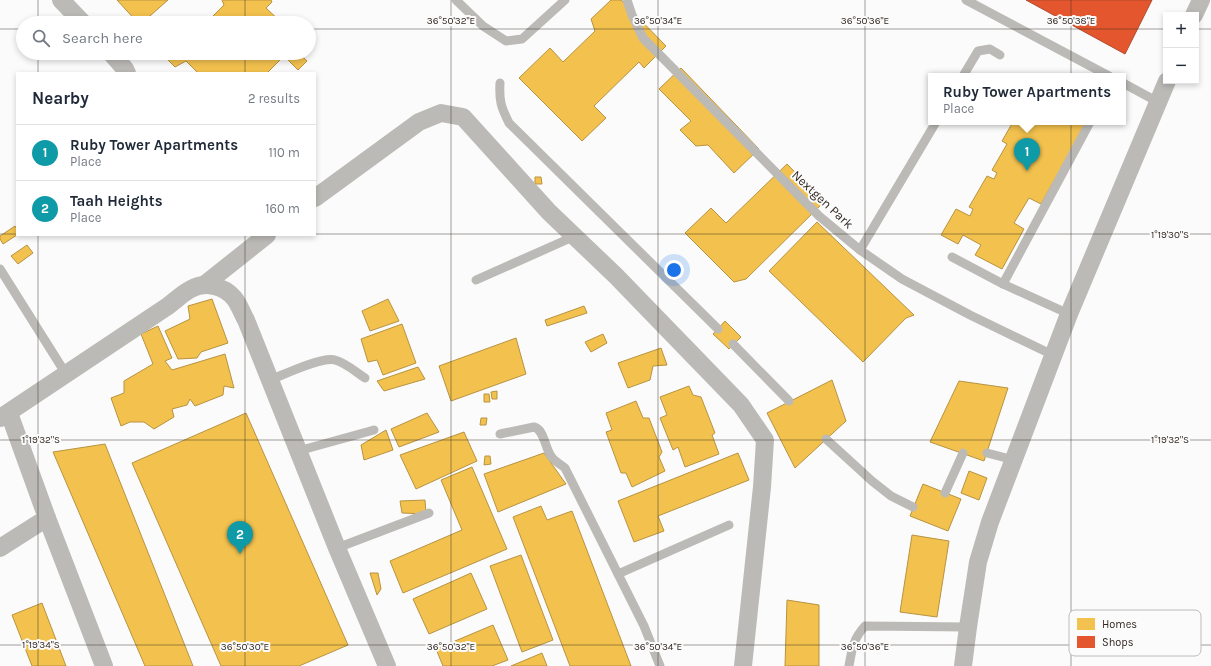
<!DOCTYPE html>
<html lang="en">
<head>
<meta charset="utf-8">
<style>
	body { margin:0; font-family:Karla,sans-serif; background:#f6f6f7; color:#1f2937 }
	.controls { position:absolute; right:12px; top:12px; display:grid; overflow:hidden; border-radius:0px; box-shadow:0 2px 6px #0003 }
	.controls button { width:36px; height:36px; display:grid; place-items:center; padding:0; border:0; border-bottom:1px solid #e0e1e3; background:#fff; color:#1f2937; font:20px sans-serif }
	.you { position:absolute; left:674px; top:270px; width:14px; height:14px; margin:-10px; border:3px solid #fff; border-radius:50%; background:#1a73e8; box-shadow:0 0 0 6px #1a73e833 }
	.badge { display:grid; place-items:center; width:26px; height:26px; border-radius:50%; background:#78716e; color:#fff; font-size:13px; font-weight:700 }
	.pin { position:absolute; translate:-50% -33px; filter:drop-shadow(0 1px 2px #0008) }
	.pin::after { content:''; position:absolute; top:21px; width:14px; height:12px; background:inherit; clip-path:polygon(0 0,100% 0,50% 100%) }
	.popup { position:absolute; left:928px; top:73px; width:198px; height:52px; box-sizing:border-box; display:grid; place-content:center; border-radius:0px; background:#fff; filter:drop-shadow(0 1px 3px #0005); font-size:13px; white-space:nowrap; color:#747a83 }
	.popup b { font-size:15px; color:#1f2937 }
	.popup::after { content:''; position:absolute; left:50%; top:100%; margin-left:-8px; border:8px solid transparent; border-top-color:#fff }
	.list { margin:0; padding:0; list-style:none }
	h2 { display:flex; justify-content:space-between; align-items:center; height:52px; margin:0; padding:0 16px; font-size:17px }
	h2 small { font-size:13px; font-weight:400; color:#747a83 }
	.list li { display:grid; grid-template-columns:26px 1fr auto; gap:12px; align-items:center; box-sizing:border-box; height:56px; padding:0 16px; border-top:1px solid #e0e1e3 }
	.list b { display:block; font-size:15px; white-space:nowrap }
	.list p { margin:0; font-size:13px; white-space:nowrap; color:#747a83 }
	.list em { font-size:13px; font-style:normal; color:#747a83 }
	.icon { flex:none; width:22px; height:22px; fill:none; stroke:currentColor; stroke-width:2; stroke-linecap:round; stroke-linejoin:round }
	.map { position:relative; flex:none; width:1211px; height:666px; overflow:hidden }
	.search { position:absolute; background:#fff; box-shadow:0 2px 6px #0003; left:16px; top:16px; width:300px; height:44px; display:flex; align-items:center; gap:10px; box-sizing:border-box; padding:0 14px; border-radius:22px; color:#747a83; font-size:15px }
	.panel { position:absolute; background:#fff; box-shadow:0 2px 6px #0003; left:16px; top:72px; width:300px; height:164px; border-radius:0px }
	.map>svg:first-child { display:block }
</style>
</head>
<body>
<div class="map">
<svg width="1211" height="666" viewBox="0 0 1211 666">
	<rect width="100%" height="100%" fill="#fbfbfb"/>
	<g fill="#f2c14e" stroke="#b89341">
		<path d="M117,0H168L142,23H138Z"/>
		<path d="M222,0H271L272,2L266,8L282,23H206L224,5Z"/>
		<path d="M611,0H621L666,46L644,68L639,62L594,106L606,118L582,141L519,78L550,48L563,62L595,31L591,19Z"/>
		<path d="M161,53H299L307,61L298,70L284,56L267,73H198L186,61L175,67Z"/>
		<path d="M681,68L759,149L734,173L708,145L696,146L680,130L691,121L659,89Z"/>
		<path d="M1013,122H1087L1041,204L1029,198L1014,223L1024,229L1002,269L975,255L981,245L963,235L958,244L941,235L956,209L970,216L973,209L969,207L987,176L994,179L997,173L992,170L1007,144L1002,141Z"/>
		<path d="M787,164L824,202L746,279L734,282L685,233L711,208L726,223Z"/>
		<path d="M535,177H541L542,184H535Z"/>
		<path d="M817,222L914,315L906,318L863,362L769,271Z"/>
		<path d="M15,226L17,229V235L3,244L0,239V236Z"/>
		<path d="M27,245L33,253L18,264L11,256Z"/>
		<path d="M212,299L228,343L201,352L197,358L178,359L165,331L190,319L188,306Z"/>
		<path d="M388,299L399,321L370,331L362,311Z"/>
		<path d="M584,306L587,313L547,326L545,320Z"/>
		<path d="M725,321L741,337L729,349L713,334Z"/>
		<path d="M402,324L416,363L383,375L377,360L368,362L361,339Z"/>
		<path d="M158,326L172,358L165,361L172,370L225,354L234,388L224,386L223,395L195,406L190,399L187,405L172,409L174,417L154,429L144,422H130L121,426L111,398L124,393V381L153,364L141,334Z"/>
		<path d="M603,334L607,343L591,352L585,342Z"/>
		<path d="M516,338L526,374L451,401L439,366Z"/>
		<path d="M661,348L667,365L653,366L650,380L628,388L618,363Z"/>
		<path d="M418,367L425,379L384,391L377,381Z"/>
		<path d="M832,380L846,421L795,468L767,413Z"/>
		<path d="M959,381L1008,388L984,461L930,442Z"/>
		<path d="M689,386L693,395L701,397L715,433L712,435L719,454L685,467L678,447L673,450L660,418L667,415L660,397Z"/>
		<path d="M497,391V399H492L491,392Z"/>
		<path d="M484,394H489L490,402H484Z"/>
		<path d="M636,401L643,418H649L662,452L659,457L665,471L632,487L626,473H621L606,432L612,430L606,413Z"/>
		<path d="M246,413L348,645L299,666H221L132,463Z"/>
		<path d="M427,413L439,432L399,447L391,429Z"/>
		<path d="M481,418H487L486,425H480Z"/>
		<path d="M386,430L393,450L364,460L361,445Z"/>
		<path d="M464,432L477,461L416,489L400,455Z"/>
		<path d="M105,444L193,666H145L53,452Z"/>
		<path d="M544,453L566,484L498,512L484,474Z"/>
		<path d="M738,453L749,480L658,516L664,531L634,542L618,501Z"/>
		<path d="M485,456H490L491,464L484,465Z"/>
		<path d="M472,467L507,549L403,593L390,561L462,530L441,480Z"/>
		<path d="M969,471L987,478L979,500L961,493Z"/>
		<path d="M923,484L961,499L948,531L910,516Z"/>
		<path d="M425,500L426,514L402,513L400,501Z"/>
		<path d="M541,506L547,520L572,511L631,666H570L513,517Z"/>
		<path d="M912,535L949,541L937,617L900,612Z"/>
		<path d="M521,555L553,640L522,652L490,566Z"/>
		<path d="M370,573H378L381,589L377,595Z"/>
		<path d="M471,573L487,609L429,634L413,599Z"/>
		<path d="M787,600L819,605V666H785Z"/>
		<path d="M42,603L66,666H32L12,615Z"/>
		<path d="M493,625L508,660L492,666H443L436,649Z"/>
		<path d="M542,653L547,666H511Z"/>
	</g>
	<path fill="#e4572e" stroke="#af492a" d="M1026,0H1152L1125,54Z"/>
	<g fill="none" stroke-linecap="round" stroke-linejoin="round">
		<g stroke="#bcbab7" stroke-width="9">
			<path d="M456,0L483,26L506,41L522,39L565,0"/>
			<path d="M627,0L632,15L643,38L819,216L860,250L902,279L970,315L1053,355"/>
			<path d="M966,0L1109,76"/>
			<path d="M963,76L978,51L990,49L1000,55"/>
			<path d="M500,83C499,101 501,107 509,123L718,329"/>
			<path d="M1123,83L1158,102"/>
			<path d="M860,250L936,122"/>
			<path d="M952,257L1003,284L1069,314"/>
			<path d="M0,269L66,374"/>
			<path d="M476,280L575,236"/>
			<path d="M1003,284L1090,122"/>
			<path d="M733,344L789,401"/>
			<path d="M270,380C283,375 322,356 335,360C346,363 356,372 365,378"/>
			<path d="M500,434L534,427C544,429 545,448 551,456C554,461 560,464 565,468L644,626L660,666"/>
			<path d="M826,439L872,481L891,496L913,507"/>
			<path d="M298,451L374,430"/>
			<path d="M987,453L1014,460"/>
			<path d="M945,493L963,453"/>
			<path d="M337,548L429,513"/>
			<path d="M618,574L729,525"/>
			<path d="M849,666C852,649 853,639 865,626L968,627"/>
		</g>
		<g stroke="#bcbab7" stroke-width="18">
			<path d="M61,0L83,23"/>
			<path d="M1194,15L1201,0"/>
			<path d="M111,53L125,69L127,73"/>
			<path d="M315,198L419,122L441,113L463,117L549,212L616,276L741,405L765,440L762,487L743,666"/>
			<path d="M204,285L267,235"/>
			<path d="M9,413L47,518L104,666"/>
			<path d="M0,418L168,306C176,300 183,293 191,289C205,281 224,286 234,298C239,304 242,313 246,320L337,548L387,666"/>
			<path d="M0,548L47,518"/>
			<path d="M963,666L968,627L978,562L990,522L1069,314L1167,81"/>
		</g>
	</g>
	<path fill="none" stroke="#322722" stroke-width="1" stroke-opacity="0.45" d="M38,0V23M245,0V23M451,0V666M658,0V666M865,0V666M1071,0V666M0,29H23M309,29H1166M1196,29H1211M38,53V73M245,53V73M0,234H17M315,234H1211M38,235V666M245,235V666M0,440H1211M0,645H1211"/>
	<g text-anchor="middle" stroke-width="4" stroke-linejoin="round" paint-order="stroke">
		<g font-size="13" fill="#322722" stroke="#fbfbfb">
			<text transform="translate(823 199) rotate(43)" y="5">Nextgen Park</text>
		</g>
	</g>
	<rect x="1069" y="610" width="132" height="46" rx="6" fill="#fbfbfb" stroke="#bfbbba" stroke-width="1"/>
	<rect x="1077" y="618" width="18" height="12" fill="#f2c14e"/>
	<rect x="1077" y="636" width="18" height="12" fill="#e4572e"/>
	<g font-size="11" fill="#322722">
		<text x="1102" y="628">Homes</text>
		<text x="1102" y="646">Shops</text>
	</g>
	<g font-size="10" text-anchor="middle" fill="#322722" stroke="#fbfbfb" stroke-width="4" stroke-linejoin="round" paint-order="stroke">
		<text x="451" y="24">36°50'32"E</text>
		<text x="658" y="24">36°50'34"E</text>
		<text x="865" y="24">36°50'36"E</text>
		<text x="1071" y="24">36°50'38"E</text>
		<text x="1170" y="238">1°19'30"S</text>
		<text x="41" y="443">1°19'32"S</text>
		<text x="1170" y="443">1°19'32"S</text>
		<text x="41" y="648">1°19'34"S</text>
		<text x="245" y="650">36°50'30"E</text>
		<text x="451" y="650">36°50'32"E</text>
		<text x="658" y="650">36°50'34"E</text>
		<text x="865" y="650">36°50'36"E</text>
	</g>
</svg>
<div class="controls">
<button>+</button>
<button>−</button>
</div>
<div class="you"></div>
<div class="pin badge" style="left:1027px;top:171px;background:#0f9aa8">1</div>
<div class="popup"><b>Ruby Tower Apartments</b>Place</div>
<div class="pin badge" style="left:240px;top:554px;background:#0f9aa8">2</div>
<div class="search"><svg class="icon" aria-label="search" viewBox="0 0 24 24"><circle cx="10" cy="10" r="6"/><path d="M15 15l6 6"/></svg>Search here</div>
<section class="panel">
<h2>Nearby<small>2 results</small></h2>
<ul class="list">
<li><span class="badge" style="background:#0f9aa8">1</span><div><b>Ruby Tower Apartments</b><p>Place</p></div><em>110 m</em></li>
<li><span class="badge" style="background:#0f9aa8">2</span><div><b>Taah Heights</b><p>Place</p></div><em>160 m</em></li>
</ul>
</section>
</div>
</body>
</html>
